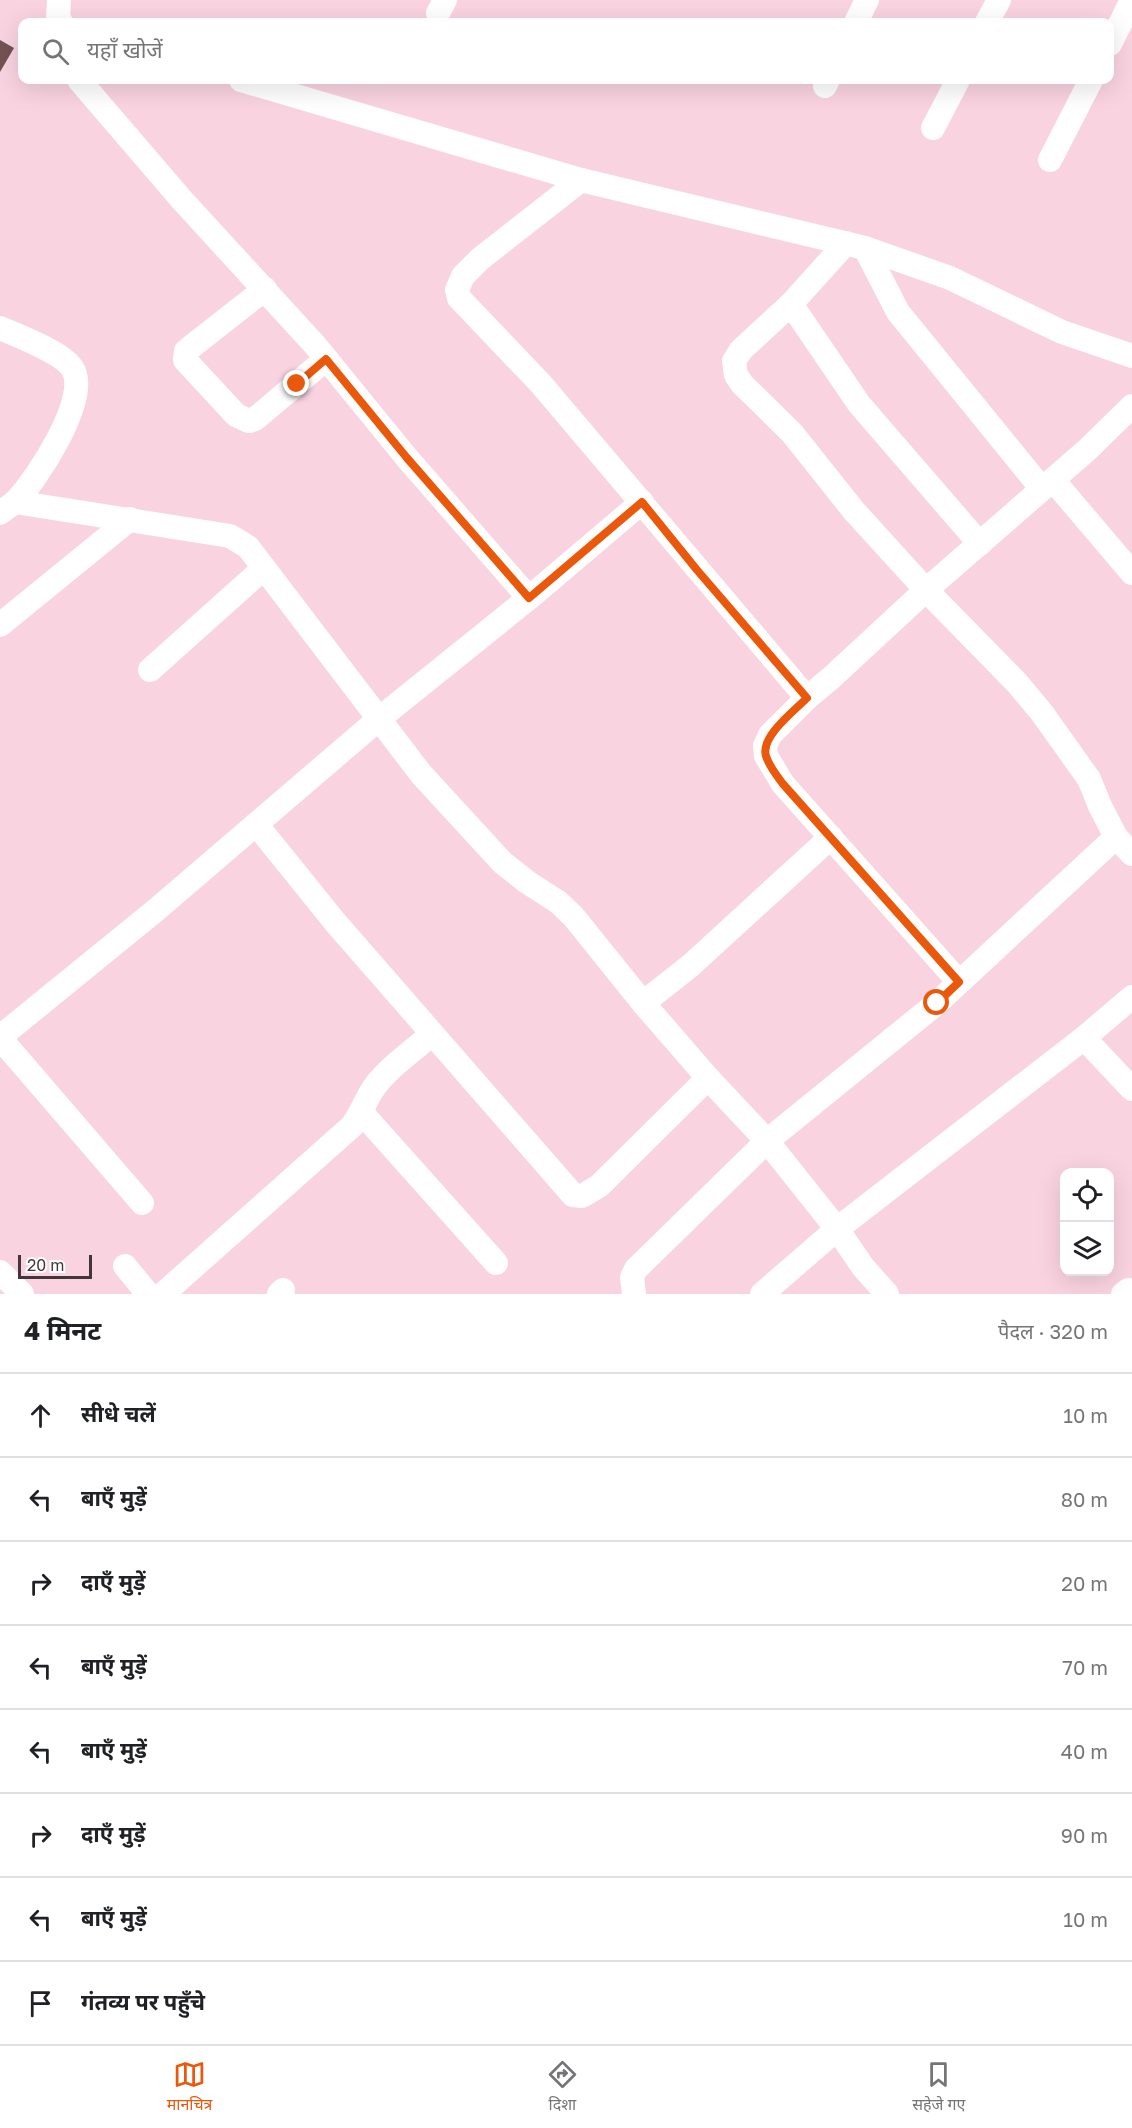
<!DOCTYPE html>
<html lang="hi">
<head>
<meta charset="utf-8">
<style>
	body { margin:0; font-family:"Golos Text","Noto Sans Devanagari",sans-serif; background:#f6f6f6; color:#202124 }
	.controls { position:absolute; right:18px; bottom:18px; display:grid; overflow:hidden; border-radius:12px; box-shadow:0 6px 24px #0002 }
	.controls button { width:54px; height:54px; display:grid; place-items:center; padding:0; border:0; border-bottom:2px solid #e0e0e0; background:#fff; color:#202124; font:30px sans-serif }
	.scale { position:absolute; left:18px; bottom:15px; width:74px; box-sizing:border-box; padding-left:6px; border:3px solid #44353b; border-top:0; font-size:16px; line-height:21px; white-space:nowrap; color:#44353b; -webkit-text-stroke:4px #fff; paint-order:stroke }
	.stop { position:absolute; width:18px; height:18px; margin:-14px; border:4px solid #ea580c; border-radius:50%; background:#fff }
	.stop.end { background:#ea580c; border-color:#fff; box-shadow:0 2px 6px #0008 }
	.list { margin:0; padding:0; list-style:none }
	h2 { display:flex; justify-content:space-between; align-items:center; height:78px; margin:0; padding:0 24px; font-size:26px }
	h2 small { font-size:20px; font-weight:400; color:#757577 }
	.list li { display:grid; grid-template-columns:39px 1fr auto; gap:18px; align-items:center; box-sizing:border-box; height:84px; padding:0 24px; border-top:2px solid #e0e0e0 }
	.list b { display:block; font-size:22px; white-space:nowrap }
	.list em { font-size:20px; font-style:normal; color:#757577 }
	.icon { flex:none; width:33px; height:33px; fill:none; stroke:currentColor; stroke-width:2; stroke-linecap:round; stroke-linejoin:round }
	.map { position:relative; flex:none; width:1132px; height:1294px; overflow:hidden }
	.search { position:absolute; background:#fff; box-shadow:0 6px 24px #0002; left:18px; right:18px; top:18px; height:66px; display:flex; align-items:center; gap:15px; box-sizing:border-box; padding:0 21px; border-radius:12px; color:#757577; font-size:22px }
	.sheet { height:750px; background:#fff }
	nav { display:flex; justify-content:space-around; align-items:center; box-sizing:border-box; height:84px; border-top:2px solid #e0e0e0; background:#fff; font-size:16px; color:#757577 }
	nav a { display:grid; justify-items:center; gap:3px }
	nav .on { color:#ea580c }
	.map>svg:first-child { display:block }
</style>
</head>
<body>
<div class="map">
<svg width="1132" height="1294" viewBox="0 0 1132 1294">
	<rect width="100%" height="100%" fill="#f9d3e0"/>
	<path fill="#745254" d="M0,40L14,48L0,72Z"/>
	<g fill="none" stroke-linecap="round" stroke-linejoin="round">
		<g stroke="#fff" stroke-width="24">
			<path d="M59,0L58,18L61,22"/>
			<path d="M438,13L445,0"/>
			<path d="M856,22L867,0"/>
			<path d="M987,22L999,0"/>
			<path d="M1110,44L1132,0"/>
			<path d="M79,80L182,200L315,345L407,458L529,598"/>
			<path d="M241,80L581,180L865,248L950,278L1062,332L1132,356"/>
			<path d="M825,86L828,80"/>
			<path d="M933,128L958,80"/>
			<path d="M1050,160L1091,80"/>
			<path d="M581,180L480,259L463,276L457,290L459,298L541,384L807,698"/>
			<path d="M846,243L791,304L741,350L734,361L736,375L742,384L792,433L854,511L926,590L1017,683L1042,713L1089,779L1100,806L1116,837L1132,854"/>
			<path d="M865,248L898,312L1042,489"/>
			<path d="M265,289L191,347L186,351L185,360L236,415L249,421L255,419L326,359"/>
			<path d="M791,304L859,404L980,544"/>
			<path d="M0,328C18,336 62,352 72,368C92,396 36,481 15,502C10,506 5,509 0,513"/>
			<path d="M1053,480L1132,573"/>
			<path d="M15,502L230,536L248,547L421,774L503,863L527,882L558,902L573,916L643,1003L708,1078L767,1141L837,1229L863,1267L887,1294"/>
			<path d="M0,625L130,519"/>
			<path d="M150,670L264,568"/>
			<path d="M256,824L335,922L573,1195L582,1196L599,1186L708,1078"/>
			<path d="M959,982L783,784L766,756L765,746L770,735L807,698L831,678L926,590L1087,450L1132,406"/>
			<path d="M643,1003L690,966L831,837"/>
			<path d="M0,1037L156,910L380,718L529,598L642,502"/>
			<path d="M0,1038L142,1203"/>
			<path d="M1084,1038L1132,1089"/>
			<path d="M362,1113L496,1263"/>
			<path d="M125,1266L148,1294"/>
			<path d="M0,1272L22,1294"/>
			<path d="M163,1294L352,1126C361,1114 365,1101 373,1089C386,1069 414,1050 432,1034"/>
			<path d="M279,1294L283,1290"/>
			<path d="M634,1294L632,1277L636,1269L767,1141L937,1003L1116,837"/>
			<path d="M762,1294L837,1229L1084,1038L1132,997"/>
			<path d="M1123,1294L1128,1290"/>
		</g>
	</g>
	<g fill="none" stroke-linecap="round" stroke-linejoin="round">
		<path stroke="#ea580c" stroke-width="8" d="M297,384L326,359L407,458L529,598L642,502L697,570L807,698C794,711 760,737 766,756C769,766 777,776 783,784L959,982L937,1003"/>
	</g>
</svg>
<div class="controls">
<button><svg class="icon" aria-label="locate" viewBox="0 0 24 24"><circle cx="12" cy="12" r="6"/><path d="M12 2v4M12 18v4M2 12h4M18 12h4"/></svg></button>
<button><svg class="icon" aria-label="layers" viewBox="0 0 24 24"><path d="M12 4l9 5-9 5-9-5zM3 14l9 5 9-5"/></svg></button>
</div>
<div class="scale">20 m</div>
<div class="stop" style="left:937px;top:1003px"></div>
<div class="stop end" style="left:297px;top:384px"></div>
<div class="search"><svg class="icon" aria-label="search" viewBox="0 0 24 24"><circle cx="10" cy="10" r="6"/><path d="M15 15l6 6"/></svg>यहाँ खोजें</div>
</div>
<section class="sheet">
<h2>4 मिनट<small>पैदल · 320 m</small></h2>
<ul class="list">
<li><svg class="icon" aria-label="ahead" viewBox="0 0 24 24"><path d="M12 20V5M6 11l6-6 6 6"/></svg><div><b>सीधे चलें</b></div><em>10 m</em></li>
<li><svg class="icon" aria-label="left" viewBox="0 0 24 24"><path d="M17 20v-9H6M10 6l-5 5 5 5"/></svg><div><b>बाएँ मुड़ें</b></div><em>80 m</em></li>
<li><svg class="icon" aria-label="right" viewBox="0 0 24 24"><path d="M7 20v-9h11M14 6l5 5-5 5"/></svg><div><b>दाएँ मुड़ें</b></div><em>20 m</em></li>
<li><svg class="icon" aria-label="left" viewBox="0 0 24 24"><path d="M17 20v-9H6M10 6l-5 5 5 5"/></svg><div><b>बाएँ मुड़ें</b></div><em>70 m</em></li>
<li><svg class="icon" aria-label="left" viewBox="0 0 24 24"><path d="M17 20v-9H6M10 6l-5 5 5 5"/></svg><div><b>बाएँ मुड़ें</b></div><em>40 m</em></li>
<li><svg class="icon" aria-label="right" viewBox="0 0 24 24"><path d="M7 20v-9h11M14 6l5 5-5 5"/></svg><div><b>दाएँ मुड़ें</b></div><em>90 m</em></li>
<li><svg class="icon" aria-label="left" viewBox="0 0 24 24"><path d="M17 20v-9H6M10 6l-5 5 5 5"/></svg><div><b>बाएँ मुड़ें</b></div><em>10 m</em></li>
<li><svg class="icon" aria-label="arrive" viewBox="0 0 24 24"><path d="M6 21V4h12l-3 4 3 4H6"/></svg><div><b>गंतव्य पर पहुँचे</b></div></li>
</ul>
</section>
<nav>
<a class="on"><svg class="icon" aria-label="map" viewBox="0 0 24 24"><path d="M3 6l6-2 6 2 6-2v14l-6 2-6-2-6 2zM9 4v14M15 6v14"/></svg>मानचित्र</a>
<a><svg class="icon" aria-label="directions" viewBox="0 0 24 24"><path d="M12 3l9 9-9 9-9-9zM9 14v-3h6M13 9l2 2-2 2"/></svg>दिशा</a>
<a><svg class="icon" aria-label="saved" viewBox="0 0 24 24"><path d="M7 4h10v16l-5-4-5 4z"/></svg>सहेजे गए</a>
</nav>
</body>
</html>
